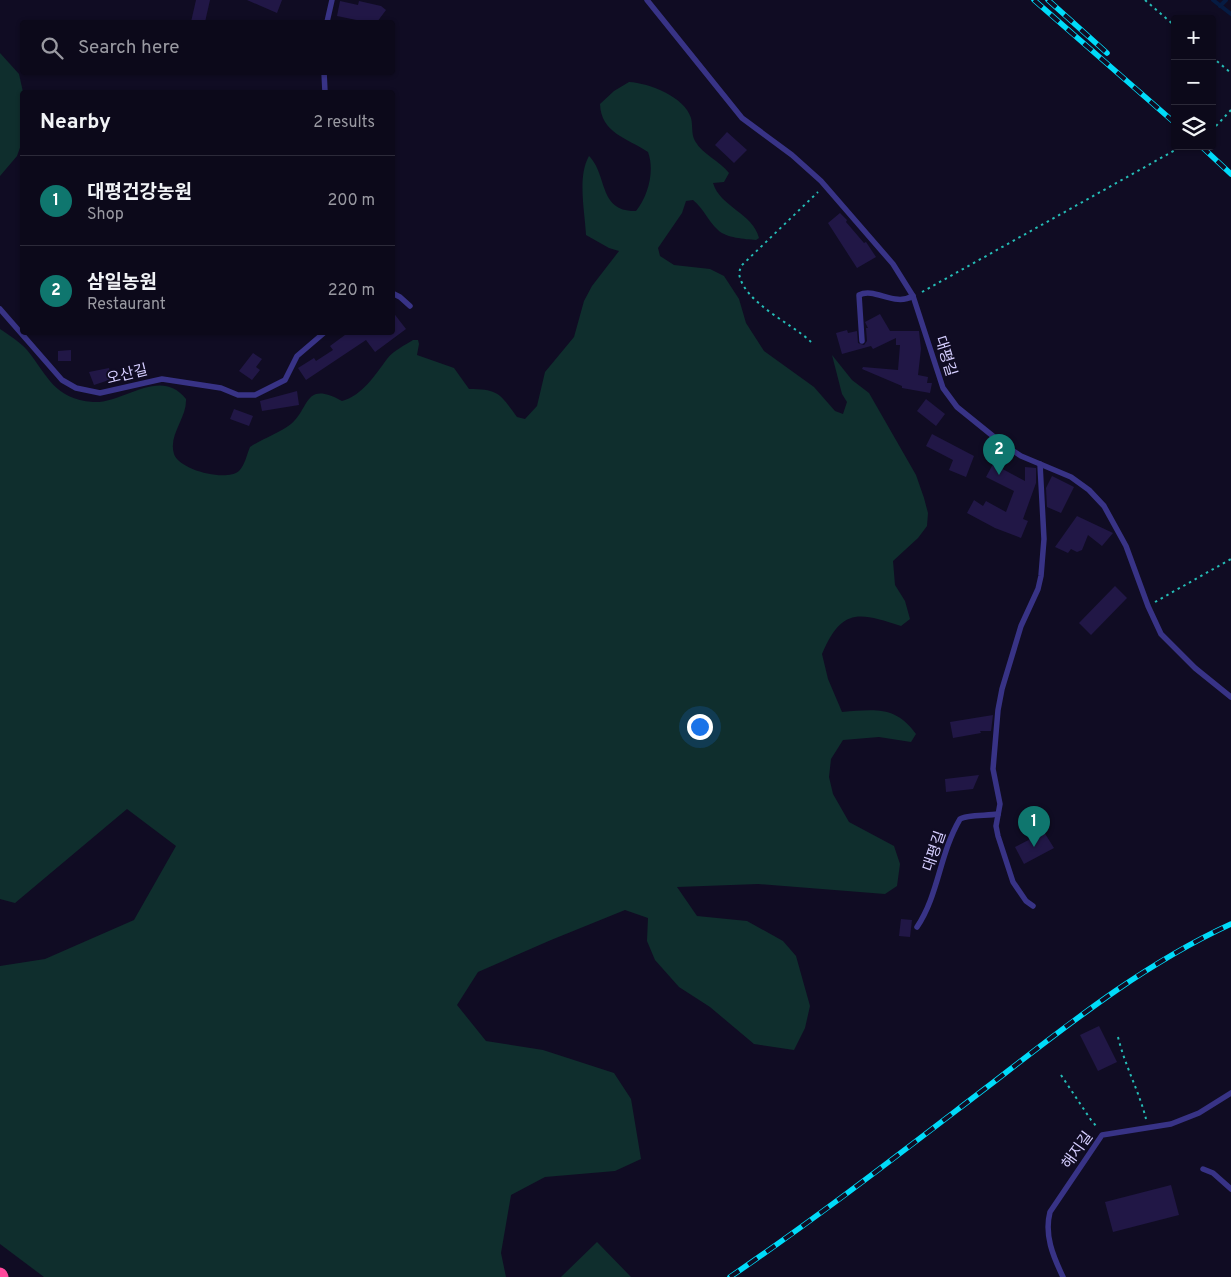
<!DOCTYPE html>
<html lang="en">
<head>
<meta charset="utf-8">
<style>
	body { margin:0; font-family:Overpass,"Noto Sans KR",sans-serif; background:#1a1727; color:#f1f3f6 }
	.controls { position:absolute; right:15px; top:15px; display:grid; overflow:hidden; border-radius:5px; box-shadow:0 1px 4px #0004 }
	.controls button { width:45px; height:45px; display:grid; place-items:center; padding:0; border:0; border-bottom:1px solid #2c2a39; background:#0c091a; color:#f1f3f6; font:25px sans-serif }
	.you { position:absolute; left:699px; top:726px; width:18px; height:18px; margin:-12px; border:4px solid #fff; border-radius:50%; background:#1a73e8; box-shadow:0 0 0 8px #1a73e833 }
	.badge { display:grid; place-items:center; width:32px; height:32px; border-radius:50%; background:#0f766e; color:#fff; font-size:16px; font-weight:700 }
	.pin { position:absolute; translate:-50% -41px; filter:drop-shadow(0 1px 2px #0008) }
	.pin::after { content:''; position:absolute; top:26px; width:18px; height:15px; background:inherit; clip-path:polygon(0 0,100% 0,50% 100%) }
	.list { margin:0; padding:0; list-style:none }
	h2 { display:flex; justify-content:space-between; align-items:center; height:65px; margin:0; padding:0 20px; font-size:21px }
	h2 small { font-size:16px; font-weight:400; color:#9a9aa2 }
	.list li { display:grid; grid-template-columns:32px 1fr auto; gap:15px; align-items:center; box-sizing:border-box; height:90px; padding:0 20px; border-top:1px solid #2c2a39 }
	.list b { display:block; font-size:19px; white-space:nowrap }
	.list p { margin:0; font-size:16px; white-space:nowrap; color:#9a9aa2 }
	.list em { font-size:16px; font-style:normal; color:#9a9aa2 }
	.icon { flex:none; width:28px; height:28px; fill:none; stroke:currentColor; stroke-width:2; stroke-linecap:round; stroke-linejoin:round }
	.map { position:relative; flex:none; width:1231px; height:1277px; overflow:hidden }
	.search { position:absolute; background:#0c091a; box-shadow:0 1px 4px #0004; left:20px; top:20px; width:375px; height:55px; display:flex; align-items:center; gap:12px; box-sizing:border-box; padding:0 18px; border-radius:5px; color:#9a9aa2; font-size:19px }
	.panel { position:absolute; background:#0c091a; box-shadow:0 1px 4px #0004; left:20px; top:90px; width:375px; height:245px; border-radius:5px }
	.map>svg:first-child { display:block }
</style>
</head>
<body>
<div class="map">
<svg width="1231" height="1277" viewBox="0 0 1231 1277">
	<rect width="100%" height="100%" fill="#100c23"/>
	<g fill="#0f2e2d">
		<path d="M0,53L19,74L23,92L22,142L17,156L0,176Z"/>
		<path d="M629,82C649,83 685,97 691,118C693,125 691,134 695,141C703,155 720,161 729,173L724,182L713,183C720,207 753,213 759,238L756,240C745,239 726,238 718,230C708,221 704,209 693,200L686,201L682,213L658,248L660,256L674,265L710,269L724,276L739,299L746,323L764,351L814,387L835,411L843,414L847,402L842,394L832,355L852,380L869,393L916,475L924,498L928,513L927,526L918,538L893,561L895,585L905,601L910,619L901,626C858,612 842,608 822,654L828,679L842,712C874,710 895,705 916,734L911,742L879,737L843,740L831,759L829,777L833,794L849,822L894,846L900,864L897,886L885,894L758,884L677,887L697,916L747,921L783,941L796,956L810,1006L805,1028L794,1050L754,1044L710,1007L679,987L655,960L647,941L648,918L625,910L551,940L478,972L457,1005L486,1041L543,1050L614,1073L631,1099L641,1159L615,1171L545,1177L511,1195L501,1253L506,1277H44L0,1244V966L45,959L134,920L176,846L127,809L15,903L0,899V329C9,335 20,342 27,350C48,376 54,399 93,402C124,404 160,366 186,399C187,418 168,435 174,454C179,470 226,482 239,471C245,465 247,454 250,447C262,439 279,433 291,424C310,408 304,380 342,401C363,395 375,375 387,359C393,351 405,345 413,340H418L419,344L417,355L454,368L469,389C499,389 500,394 517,417L525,419L537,406L545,372L574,337L584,301L592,286L619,251L609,248L586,235C585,212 577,177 589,156C608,175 598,212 636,211C648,196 655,171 648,152C627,138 601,133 600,104L614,91Z"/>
		<path d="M597,1242L631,1277H561Z"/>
	</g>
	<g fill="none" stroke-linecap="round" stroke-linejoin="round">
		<g stroke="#061b42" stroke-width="4">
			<path d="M1213,0L1231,14"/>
			<path d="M1220,6L1226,0"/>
		</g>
	</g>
	<g fill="#211746">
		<path d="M196,0H210L205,22H191Z"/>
		<path d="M247,0H282L277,13Z"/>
		<path d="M340,1L358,5L359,1L381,6L386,10L377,22H366L337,16Z"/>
		<path d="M727,132L747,150L734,163L715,145Z"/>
		<path d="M840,213L847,220L846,222L864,243L866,242L876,257L857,268L828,223Z"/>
		<path d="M392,311L406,329L375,352L366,340L306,380L298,368L314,358L316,361L333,350L330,346L349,332H392Z"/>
		<path d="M880,314L890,331H919L921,349L918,375L928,377L927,383H932L930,393L902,388V386L862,369L863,367L898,370L900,345H896V338L873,349L871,346L842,354L836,333L847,330L848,333L857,331L858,343L864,345L867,341L866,328H868L865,322Z"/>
		<path d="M71,350V361H58V351Z"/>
		<path d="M253,353L262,359L256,367L260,370L252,380L239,371Z"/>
		<path d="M109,368L112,379L94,385L89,372Z"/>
		<path d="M297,391L299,405L262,411L260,401Z"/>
		<path d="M926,399L945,414L936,426L917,411Z"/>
		<path d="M234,409L253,416L249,426L230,419Z"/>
		<path d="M932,434L974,456L966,477L949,470L953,460L926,446Z"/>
		<path d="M993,464L1025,481V467L1036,468V483L1023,519L1028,521L1021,538L995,528L967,513L974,500L983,506L986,501L1006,512L1014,491L986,477Z"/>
		<path d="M1052,476L1074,487L1061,513L1047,507L1046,488Z"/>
		<path d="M1077,516L1113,533L1102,546L1088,535L1082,550L1077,552L1071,549L1068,553L1055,547Z"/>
		<path d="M1115,586L1127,598L1091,635L1079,623Z"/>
		<path d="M993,715L991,731H980L981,733L953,738L950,722Z"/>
		<path d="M979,775L973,789L946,792L945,779Z"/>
		<path d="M1044,832L1054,848L1024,864L1015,847Z"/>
		<path d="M901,919L912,920L910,937L899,936Z"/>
		<path d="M1099,1026L1117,1062L1098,1071L1080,1035Z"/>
		<path d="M1171,1185L1179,1215L1113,1232L1105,1202Z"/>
	</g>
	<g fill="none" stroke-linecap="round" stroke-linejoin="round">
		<g stroke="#25bcb6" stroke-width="2" stroke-dasharray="2.5 4" stroke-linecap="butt">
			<path d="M1145,0L1175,26"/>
			<path d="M1212,57L1231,73"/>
			<path d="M1216,126L1231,110"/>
			<path d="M922,292L1177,149"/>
			<path d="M811,342C792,323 743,303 739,273L741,266L818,192"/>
			<path d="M1155,602L1231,559"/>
			<path d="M1118,1037C1125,1066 1139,1091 1146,1119"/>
			<path d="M1061,1075L1091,1120L1097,1127"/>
		</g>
		<g stroke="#383386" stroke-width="5.5">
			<path d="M647,0L742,118L792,155L821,181L893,264L913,296L943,388L957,407L1004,445L1021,456L1071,477L1089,490L1104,506L1126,546L1148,606L1161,634L1195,668L1231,697"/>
			<path d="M327,22L332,0"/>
			<path d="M324,72L325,92"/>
			<path d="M392,293L400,297L410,306"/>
			<path d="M0,309L62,380L76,388L100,393L162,379L221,388L238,395H255L285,380L297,356L325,332"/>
			<path d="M862,341L859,295C875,287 894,307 913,296"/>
			<path d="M1033,906L1026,901L1013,882L998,836L996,826L1000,804L993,769L998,710L1002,689L1021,626L1038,589L1041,576L1044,539L1040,464"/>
			<path d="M917,927C939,894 939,855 960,819C967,814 988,816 998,814"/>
			<path d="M1203,1169L1213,1173L1231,1189"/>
			<path d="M1063,1277C1053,1256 1044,1235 1050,1212L1102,1135L1171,1124L1199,1113L1231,1093"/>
		</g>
		<path stroke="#ff499c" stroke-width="15" d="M0,1275L1,1277"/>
		<defs>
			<g id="rail">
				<path d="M1034,0L1175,123"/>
				<path d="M1048,0L1107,53"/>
				<path d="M1201,146L1231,174"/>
				<path d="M730,1277C821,1215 907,1148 995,1081C1070,1023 1144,964 1231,924"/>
			</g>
		</defs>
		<use href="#rail" stroke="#00dbf9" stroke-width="5.5"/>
		<use href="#rail" stroke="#100c23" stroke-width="4" stroke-dasharray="11" stroke-linecap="butt"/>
	</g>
	<g text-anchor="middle" stroke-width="4" stroke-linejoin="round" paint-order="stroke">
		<g font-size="15" fill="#d5ceff" stroke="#100c23">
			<text transform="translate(946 356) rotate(73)" y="5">대평길</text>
			<text transform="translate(127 374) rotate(-14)" y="5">오산길</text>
			<text transform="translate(934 851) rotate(-71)" y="5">대평길</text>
			<text transform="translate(1077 1150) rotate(-54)" y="5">해지길</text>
		</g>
	</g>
</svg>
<div class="controls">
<button>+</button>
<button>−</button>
<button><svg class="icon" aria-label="layers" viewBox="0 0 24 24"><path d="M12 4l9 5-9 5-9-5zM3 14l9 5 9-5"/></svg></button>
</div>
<div class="you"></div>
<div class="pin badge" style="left:1034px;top:847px">1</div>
<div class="pin badge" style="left:999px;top:475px">2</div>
<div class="search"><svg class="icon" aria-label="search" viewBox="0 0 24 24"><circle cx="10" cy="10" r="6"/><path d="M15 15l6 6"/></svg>Search here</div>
<section class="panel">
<h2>Nearby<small>2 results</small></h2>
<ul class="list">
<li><span class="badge">1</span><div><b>대평건강농원</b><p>Shop</p></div><em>200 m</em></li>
<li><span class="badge">2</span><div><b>삼일농원</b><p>Restaurant</p></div><em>220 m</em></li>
</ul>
</section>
</div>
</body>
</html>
